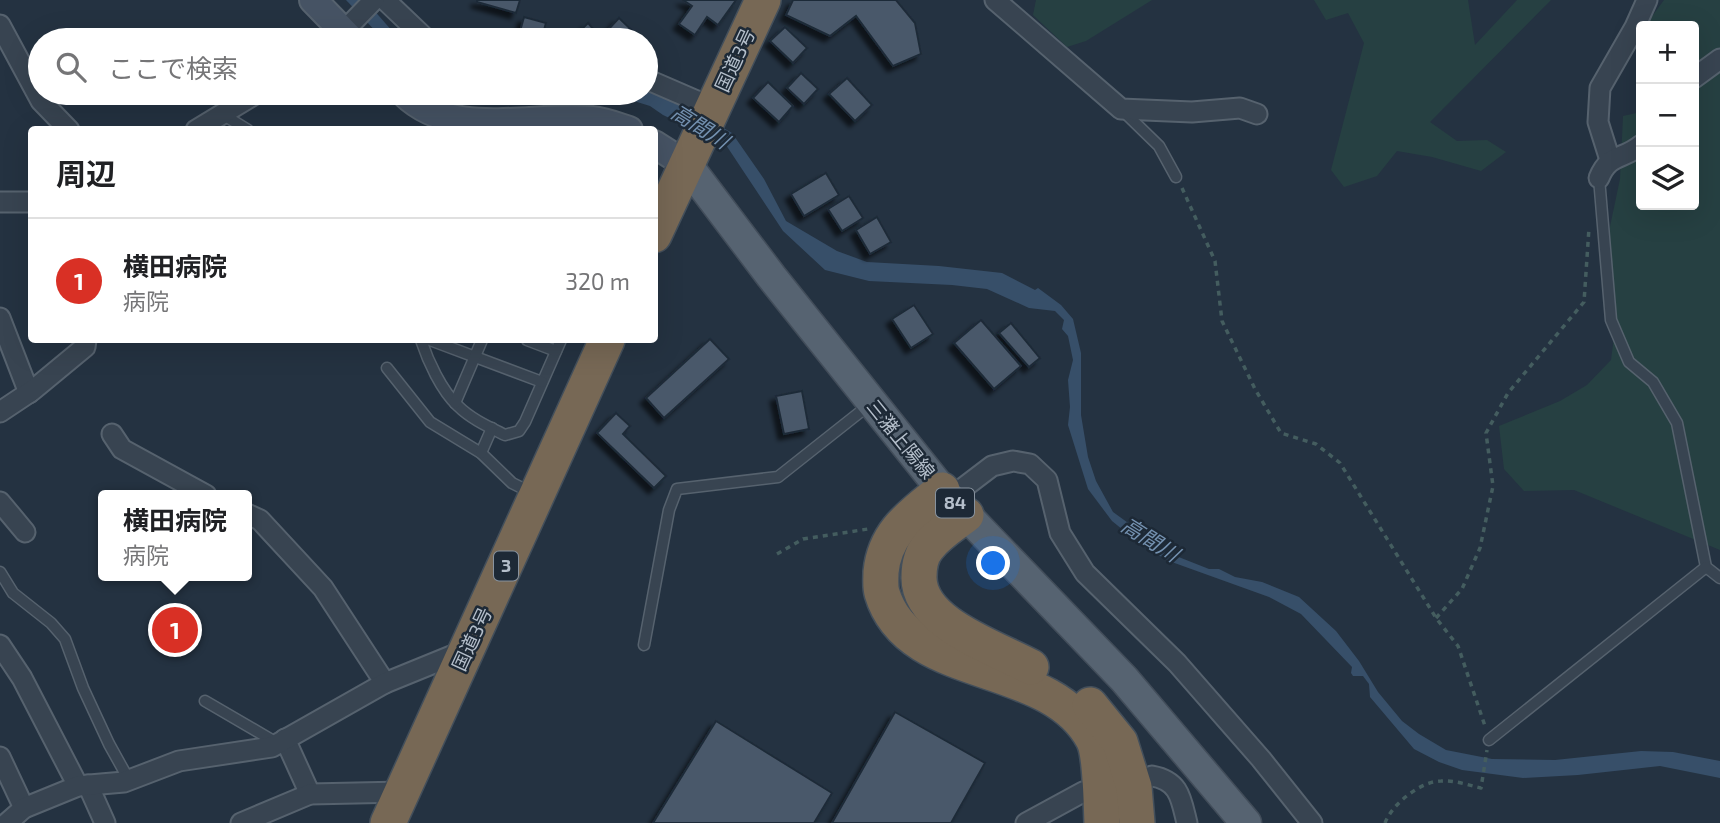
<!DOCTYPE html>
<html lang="ja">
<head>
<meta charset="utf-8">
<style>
	body { margin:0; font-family:"Exo 2","Noto Sans JP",sans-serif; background:#f6f6f6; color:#202124 }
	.controls { position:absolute; right:21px; top:21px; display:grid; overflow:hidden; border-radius:7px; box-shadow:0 7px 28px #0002 }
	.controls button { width:63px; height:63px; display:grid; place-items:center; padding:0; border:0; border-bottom:2px solid #e0e0e0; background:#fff; color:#202124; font:35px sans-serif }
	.you { position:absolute; left:994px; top:564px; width:24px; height:24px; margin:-18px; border:5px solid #fff; border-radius:50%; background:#1a73e8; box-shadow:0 0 0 10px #1a73e833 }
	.badge { display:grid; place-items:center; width:46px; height:46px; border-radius:50%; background:#d93025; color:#fff; font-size:23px; font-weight:700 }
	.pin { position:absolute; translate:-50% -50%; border:4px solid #fff; box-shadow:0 2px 7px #0006 }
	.popup { position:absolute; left:98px; top:490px; width:154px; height:91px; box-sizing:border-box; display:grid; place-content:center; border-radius:7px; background:#fff; filter:drop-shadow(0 2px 5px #0005); font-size:23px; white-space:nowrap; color:#757577 }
	.popup b { font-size:26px; color:#202124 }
	.popup::after { content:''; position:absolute; left:50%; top:100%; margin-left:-14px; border:14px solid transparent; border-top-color:#fff }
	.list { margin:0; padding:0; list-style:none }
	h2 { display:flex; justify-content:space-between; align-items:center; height:91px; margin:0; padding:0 28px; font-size:30px }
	h2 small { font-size:23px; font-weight:400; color:#757577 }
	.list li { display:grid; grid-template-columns:46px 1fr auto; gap:21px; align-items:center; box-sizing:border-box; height:126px; padding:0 28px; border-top:2px solid #e0e0e0 }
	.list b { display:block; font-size:26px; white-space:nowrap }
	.list p { margin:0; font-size:23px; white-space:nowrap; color:#757577 }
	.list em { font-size:23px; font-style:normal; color:#757577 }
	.icon { flex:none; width:38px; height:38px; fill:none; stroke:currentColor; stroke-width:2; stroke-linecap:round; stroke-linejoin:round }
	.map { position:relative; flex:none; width:1720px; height:823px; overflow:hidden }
	.search { position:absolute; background:#fff; box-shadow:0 7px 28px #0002; left:28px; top:28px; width:630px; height:77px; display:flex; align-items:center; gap:18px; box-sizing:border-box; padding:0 24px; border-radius:38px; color:#757577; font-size:26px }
	.panel { position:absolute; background:#fff; box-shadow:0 7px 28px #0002; left:28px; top:126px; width:630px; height:217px; border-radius:7px }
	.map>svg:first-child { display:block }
</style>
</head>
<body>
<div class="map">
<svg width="1720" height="823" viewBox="0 0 1720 823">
	<defs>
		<filter id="shadow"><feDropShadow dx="-5.5" dy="5.5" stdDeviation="2" flood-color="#0009"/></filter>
	</defs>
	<rect width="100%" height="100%" fill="#243241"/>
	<g fill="#264042">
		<path d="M1036,0H1152L1086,41L1067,47L1033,15Z"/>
		<path d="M1314,0H1468L1475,45L1517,0H1551L1430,122L1457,141L1487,140L1506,152L1481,171L1432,157L1397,151L1377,176L1344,187L1331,170L1364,43L1348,13L1326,20Z"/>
		<path d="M1664,0H1720V550L1574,490L1524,491L1504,469L1499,426L1560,401L1587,385L1611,360L1616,321L1608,236L1620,179L1623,116L1641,112V205H1694V26H1645Z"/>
	</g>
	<g fill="#374f69">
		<path d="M346,0H365L400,40H384Z"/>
		<path d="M650,89L686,106L732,133L764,179L786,221L837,251L867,262L939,266L1002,273L1035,290L1038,288L1061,305L1073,319L1081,353V415L1088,457L1096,481L1113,512L1171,554L1209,569H1219L1235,577L1262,582L1299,597L1336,631L1359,661L1378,692L1402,721L1419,734L1446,750L1492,759L1555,760L1641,751L1673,752L1720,761V778L1660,766L1578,775L1523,778L1462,770L1439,762L1414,749L1370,697L1369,684L1363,676H1353L1351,673L1352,667L1301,614L1269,597L1169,561L1144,547L1112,521L1088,489L1068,425L1070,407L1068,380L1073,360L1068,336L1062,329L1064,320L1055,311L1029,308L987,289L952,285L869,281L825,270L783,231L726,145L663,115L650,106L608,93H646Z"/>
		<path d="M451,93H546L503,98Z"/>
	</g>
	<g fill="#4a596a" stroke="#1f2b38" stroke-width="2" filter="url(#shadow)">
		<path d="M477,0H520L516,13L477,2Z"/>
		<path d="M683,0H736L718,25L707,17L695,35L679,24L692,6Z"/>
		<path d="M793,0H896L915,23L921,54L893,66L856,16L830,36L786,15Z"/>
		<path d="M524,17L546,23L541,40L519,35Z"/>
		<path d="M619,18L642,40H613L605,33Z"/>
		<path d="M588,23L603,40H585L578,33Z"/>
		<path d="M785,27L807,48L793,63L770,41Z"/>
		<path d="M801,73L818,89L804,104L787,88Z"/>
		<path d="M847,78L872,105L855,121L829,94Z"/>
		<path d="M768,82L793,106L779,122L753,98Z"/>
		<path d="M826,173L839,195L804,216L791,194Z"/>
		<path d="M849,196L863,218L842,231L828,209Z"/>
		<path d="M877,217L891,242L870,254L856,230Z"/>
		<path d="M914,305L933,334L911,348L892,319Z"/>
		<path d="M981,320L1021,366L994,389L954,343Z"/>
		<path d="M1011,323L1040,358L1029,367L999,333Z"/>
		<path d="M710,339L729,359L664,418L646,398Z"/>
		<path d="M802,391L809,429L784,434L776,396Z"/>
		<path d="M616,413L630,426L623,434L666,476L654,488L597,433Z"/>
		<path d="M895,712L985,763L951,823H832Z"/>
		<path d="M716,721L832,793L814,823H653Z"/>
	</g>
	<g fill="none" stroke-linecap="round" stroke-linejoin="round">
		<defs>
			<g id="lane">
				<path d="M1122,110L1159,146L1176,177"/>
				<path d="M222,114L248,130"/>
				<path d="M1599,178L1611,320L1629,362L1653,382L1677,423L1706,567L1720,578"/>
				<path d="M421,340C428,361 441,390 458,406C471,419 489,427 505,435L519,431L525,422L561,340"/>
				<path d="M430,340L542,382"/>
				<path d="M527,340L556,351"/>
				<path d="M387,368L430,422L481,453L512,483L530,492"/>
				<path d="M455,403L482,340"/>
				<path d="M481,453L492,428"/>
				<path d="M0,572L13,593L51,623L65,639L83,688L109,744L129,780"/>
				<path d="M644,645L669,510L677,489L778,477L869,405"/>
				<path d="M205,701L277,743"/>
				<path d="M1489,740L1706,567"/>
			</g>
			<g id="street">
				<path d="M385,0L427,40"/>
				<path d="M995,0L1121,109L1192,112L1240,108L1257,114"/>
				<path d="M0,25L41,101L69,130"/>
				<path d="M343,32L374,0"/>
				<path d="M1694,78L1720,59"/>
				<path d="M646,79L713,108"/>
				<path d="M196,130L257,93"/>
				<path d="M1610,160L1598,122L1600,88L1635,27L1647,0"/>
				<path d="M1599,178C1609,153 1623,160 1641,145"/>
				<path d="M0,202H32"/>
				<path d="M0,318L29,393"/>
				<path d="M0,412L33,390L85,347L86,340"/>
				<path d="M112,434L122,449L206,495"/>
				<path d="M950,498L992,466L1013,461L1030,464L1047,480L1060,533L1085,573L1177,663L1261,759L1312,823"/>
				<path d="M0,502L25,532"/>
				<path d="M247,514L260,520L323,588L385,683"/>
				<path d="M0,645L22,678L78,786"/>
				<path d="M285,739L310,794"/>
				<path d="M0,757L24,808"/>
				<path d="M1152,776C1180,781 1181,799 1187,823"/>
				<path d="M88,785L105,823"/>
				<path d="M7,823L24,808L78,786L124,782L179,761L272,747L385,683L466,650"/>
				<path d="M241,823L310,794L402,792"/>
				<path d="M1026,823L1083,792"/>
			</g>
			<g id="secondary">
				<path d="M313,0L352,40"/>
				<path d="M404,93C452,141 532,114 592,120C604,121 617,126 629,130"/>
				<path d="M654,144L687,165"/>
			</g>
			<path id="primary" d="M687,165L771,276L942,490L1124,679L1246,823"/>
			<g id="highway">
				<path d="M654,235L763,0"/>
				<path d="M942,490C913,514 885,531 881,572C881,580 880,586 882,593C909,684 1049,657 1093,739C1101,754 1101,804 1102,823"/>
				<path d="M966,515C953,525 938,534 928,547C921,555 919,566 919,577C918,623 996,648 1031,667"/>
				<path d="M1090,705L1120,742L1134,787L1137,823"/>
				<path d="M388,823L607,340"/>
			</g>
		</defs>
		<use href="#lane" stroke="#56626e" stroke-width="13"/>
		<use href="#street" stroke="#56626e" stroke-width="23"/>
		<use href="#secondary" stroke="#56626e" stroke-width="30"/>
		<use href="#primary" stroke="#424d5a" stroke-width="33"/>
		<use href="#highway" stroke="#434f5b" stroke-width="38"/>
		<g stroke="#445d5f" stroke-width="3.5" stroke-dasharray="5 5" stroke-linecap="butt">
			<path d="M1182,188L1215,261L1222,321L1255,389L1281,433L1316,444L1340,463L1436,618L1458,646L1485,726"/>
			<path d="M777,554L803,539L868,529"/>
			<path d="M1436,618L1462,589L1480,548L1493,486L1486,433L1508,393L1584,302L1589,228"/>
			<path d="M1385,823C1392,804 1421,781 1441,781C1454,780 1468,785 1481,788L1487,750"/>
		</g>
		<use href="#lane" stroke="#384451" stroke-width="10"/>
		<use href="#street" stroke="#384451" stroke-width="19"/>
		<use href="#secondary" stroke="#465364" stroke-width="26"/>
		<use href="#primary" stroke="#566371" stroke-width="30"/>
		<use href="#highway" stroke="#776855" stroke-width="35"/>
	</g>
	<g text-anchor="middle" stroke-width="5" stroke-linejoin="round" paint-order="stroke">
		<g fill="#1d2936" stroke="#87929e" stroke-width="2">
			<rect x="936" y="488.5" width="38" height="29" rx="5"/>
			<rect x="494" y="551.5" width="24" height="29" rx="5"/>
		</g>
		<g font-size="18" font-weight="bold" fill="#b5bfcb">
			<text x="955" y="509">84</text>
			<text x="506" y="572">3</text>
		</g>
		<g font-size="19" fill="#b5bfcb" stroke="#1d2936">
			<text transform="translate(735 60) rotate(-65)" y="7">国道3号</text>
			<text transform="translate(901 439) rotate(51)" y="7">三潴上陽線</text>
			<text transform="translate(472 639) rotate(-65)" y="7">国道3号</text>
		</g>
		<g font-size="21" font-style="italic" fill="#7491b0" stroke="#1d2936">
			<text transform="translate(700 127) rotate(32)" y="7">高間川</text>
			<text transform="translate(1150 540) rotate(32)" y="7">高間川</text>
		</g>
	</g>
</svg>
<div class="controls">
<button>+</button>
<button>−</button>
<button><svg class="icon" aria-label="layers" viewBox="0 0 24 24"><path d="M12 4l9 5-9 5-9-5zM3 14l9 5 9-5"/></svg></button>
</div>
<div class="you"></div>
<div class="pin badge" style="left:175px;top:630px">1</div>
<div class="popup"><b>横田病院</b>病院</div>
<div class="search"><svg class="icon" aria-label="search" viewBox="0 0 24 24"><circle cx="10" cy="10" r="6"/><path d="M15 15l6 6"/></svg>ここで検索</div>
<section class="panel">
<h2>周辺<small></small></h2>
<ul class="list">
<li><span class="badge">1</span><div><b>横田病院</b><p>病院</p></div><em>320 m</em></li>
</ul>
</section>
</div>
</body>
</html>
